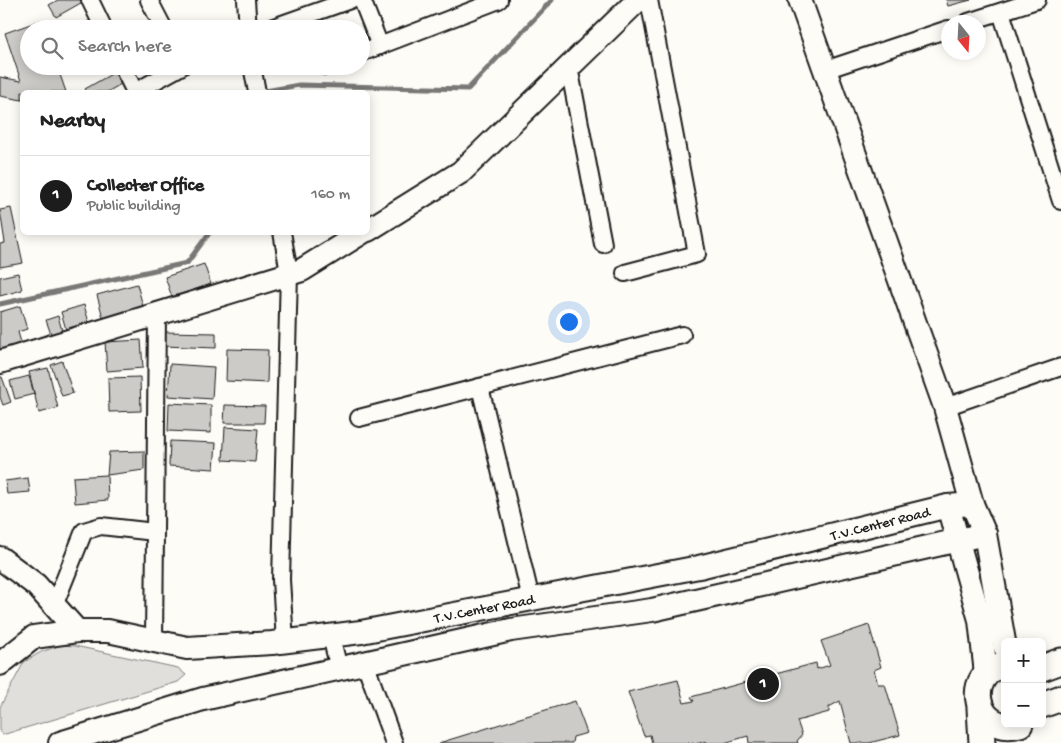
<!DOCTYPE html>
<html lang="en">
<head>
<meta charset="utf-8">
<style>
	body { margin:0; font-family:"Gochi Hand",sans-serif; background:#f6f6f6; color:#222 }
	.controls { position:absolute; right:15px; bottom:15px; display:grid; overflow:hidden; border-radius:8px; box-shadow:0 2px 12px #0003 }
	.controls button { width:45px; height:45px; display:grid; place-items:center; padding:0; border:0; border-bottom:1px solid #e0e0e0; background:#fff; color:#222; font:25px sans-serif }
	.compass { position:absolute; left:941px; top:15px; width:45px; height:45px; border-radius:50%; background:#fff; box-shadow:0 2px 12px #0003; rotate:162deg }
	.you { position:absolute; left:568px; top:321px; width:18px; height:18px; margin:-12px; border:4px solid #fff; border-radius:50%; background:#1a73e8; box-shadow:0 0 0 8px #1a73e833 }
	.badge { display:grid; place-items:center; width:32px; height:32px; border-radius:50%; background:#1c1c1c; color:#fff; font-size:16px; font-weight:700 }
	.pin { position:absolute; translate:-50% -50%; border:2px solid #fff; box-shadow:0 1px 5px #0006 }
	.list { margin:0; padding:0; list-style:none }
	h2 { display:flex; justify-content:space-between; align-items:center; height:65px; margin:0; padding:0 20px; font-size:21px }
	h2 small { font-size:16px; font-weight:400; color:#767676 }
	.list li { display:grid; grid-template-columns:32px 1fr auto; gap:15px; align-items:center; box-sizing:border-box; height:80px; padding:0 20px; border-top:1px solid #e0e0e0 }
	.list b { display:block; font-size:19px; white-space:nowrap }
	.list p { margin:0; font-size:16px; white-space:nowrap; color:#767676 }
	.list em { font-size:16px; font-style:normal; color:#767676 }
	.icon { flex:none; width:28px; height:28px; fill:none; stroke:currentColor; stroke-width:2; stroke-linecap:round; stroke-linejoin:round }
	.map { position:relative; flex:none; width:1061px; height:743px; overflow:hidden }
	.search { position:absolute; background:#fff; box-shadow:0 2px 12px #0003; left:20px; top:20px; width:350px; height:55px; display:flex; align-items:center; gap:12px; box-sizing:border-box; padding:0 18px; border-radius:28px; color:#767676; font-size:19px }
	.panel { position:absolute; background:#fff; box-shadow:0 2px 12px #0003; left:20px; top:90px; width:350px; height:145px; border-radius:8px }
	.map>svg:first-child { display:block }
</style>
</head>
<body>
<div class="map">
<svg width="1061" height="743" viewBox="0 0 1061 743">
	<rect width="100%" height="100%" fill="#fdfcf7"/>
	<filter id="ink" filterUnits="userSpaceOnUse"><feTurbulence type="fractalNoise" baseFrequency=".02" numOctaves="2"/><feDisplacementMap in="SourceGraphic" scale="10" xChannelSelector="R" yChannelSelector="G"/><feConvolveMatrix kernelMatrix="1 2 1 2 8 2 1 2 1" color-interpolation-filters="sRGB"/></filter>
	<g filter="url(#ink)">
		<path fill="#e0dfdb" stroke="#7e7e7c" d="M61,645L75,646L178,668L186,675L178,682L2,735L0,733V707L24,662L41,652Z"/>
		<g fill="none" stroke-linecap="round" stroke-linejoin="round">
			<g stroke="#797876" stroke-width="5">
				<path d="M260,92L299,85L468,89L552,0"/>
				<path d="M0,304L187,263L210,232"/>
			</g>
		</g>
		<g fill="#cccbc8" stroke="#1c1c1c">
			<path d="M58,0H86L56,17L49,5Z"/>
			<path d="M946,0H971L948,6Z"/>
			<path d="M42,20L44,29H29V66H57L66,92H22V100L0,96V77L21,81L5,33Z"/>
			<path d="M89,21L93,29H72Z"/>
			<path d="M71,66H88L74,72Z"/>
			<path d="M115,72L121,84L107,92H87L85,89Z"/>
			<path d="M11,208L23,263L0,267V244L5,243L0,210Z"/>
			<path d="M204,264L211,284L172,297L165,277Z"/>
			<path d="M18,273L22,290L0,296V277Z"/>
			<path d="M137,284L145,314L105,325L97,295Z"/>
			<path d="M84,305L90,326L67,333L61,312Z"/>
			<path d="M20,306L27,329L18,332L22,346L0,353V312Z"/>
			<path d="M58,316L63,334L52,337L46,320Z"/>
			<path d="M163,332L216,333V348L163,346Z"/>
			<path d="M141,340L143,368L107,371L105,342Z"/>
			<path d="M227,349L268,350L267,383L226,381Z"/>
			<path d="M62,361L73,393L62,396L51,365Z"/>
			<path d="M170,364L214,367L212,399L168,396Z"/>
			<path d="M48,368L58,408L39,413L29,372Z"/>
			<path d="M29,376L34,394L15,399L10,381Z"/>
			<path d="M0,377H2L11,402L3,405L0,397Z"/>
			<path d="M140,377L141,411L109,412L108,378Z"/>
			<path d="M169,403L211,405V433L168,431Z"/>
			<path d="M225,405L265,406L264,423H224Z"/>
			<path d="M225,427L258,429L255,462L223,460Z"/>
			<path d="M170,441L216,443L214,469L169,466Z"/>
			<path d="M144,451V470L107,475L109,452Z"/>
			<path d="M107,475L108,500L75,503L73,477Z"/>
			<path d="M28,478L30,492L7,494L5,481Z"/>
			<path d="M869,625L881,667L874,670L878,684H885L900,735L869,743H851L840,701L829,707V712L797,721L802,735L797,741L798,743H749L748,736L724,743H707L706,741L699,743H652L650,735L644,736L628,692L678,680L684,703L694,701L691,697L816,663L817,669L830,665L821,641Z"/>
			<path d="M575,701L587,733L573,737L572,743H439Z"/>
		</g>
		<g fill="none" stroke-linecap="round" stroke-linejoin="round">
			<defs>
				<g id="street">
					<path d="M90,0L104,29"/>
					<path d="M149,0L164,29"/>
					<path d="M246,0L248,29"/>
					<path d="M362,0L380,46"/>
					<path d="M1001,12L1061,201"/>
					<path d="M968,22L1037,0"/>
					<path d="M268,29L350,0"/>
					<path d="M361,53L499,0"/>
					<path d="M122,66L135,92L182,66"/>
					<path d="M252,66L257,92"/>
					<path d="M324,66H327"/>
					<path d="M569,67L603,244"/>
					<path d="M825,70L948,29"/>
					<path d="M282,232L289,273L281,580L285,641"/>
					<path d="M625,273L697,254L649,0"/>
					<path d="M480,387L531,599"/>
					<path d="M945,407L1061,367"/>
					<path d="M359,418L682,335"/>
					<path d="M54,606L84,531L101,526L155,532"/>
					<path d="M331,636L339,669"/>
					<path d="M154,641L157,314"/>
					<path d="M365,663L394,743"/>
				</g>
				<g id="secondary">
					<path d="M800,0L945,407L972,504L985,534L1005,647"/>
					<path d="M368,230L461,172L638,0"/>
					<path d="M0,362L302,270L363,232"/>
					<path d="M948,506L980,620L986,674"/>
					<path d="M0,558L36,585L77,631"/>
					<path d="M0,664L34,637L77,631H108L187,648L272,643L361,632L699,567L948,506L972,504"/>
					<path d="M60,743L203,699L511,630L652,610L985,534"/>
				</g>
				<g id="primary">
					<path d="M1005,665C962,671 974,737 1020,724"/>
					<path d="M1042,668L1061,661"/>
					<path d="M1042,705L1061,698"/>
					<path d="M980,708L982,743"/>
				</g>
			</defs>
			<use href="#street" stroke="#1c1c1c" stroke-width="20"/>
			<use href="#secondary" stroke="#1c1c1c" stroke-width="26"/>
			<use href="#primary" stroke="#1c1c1c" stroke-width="29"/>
			<use href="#street" stroke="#fdfcf7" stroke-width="16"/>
			<use href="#secondary" stroke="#fdfcf7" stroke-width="22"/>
			<use href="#primary" stroke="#fdfcf7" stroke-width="25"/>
		</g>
	</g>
	<g text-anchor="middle" stroke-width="4.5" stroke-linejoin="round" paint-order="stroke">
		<g font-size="15" fill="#1c1c1c" stroke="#fdfcf7">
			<text transform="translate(880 523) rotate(-14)" y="5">T.V.Center Road</text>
			<text transform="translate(484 608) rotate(-11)" y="5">T.V.Center Road</text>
		</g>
	</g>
</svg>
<div class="controls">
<button>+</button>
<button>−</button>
</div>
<svg class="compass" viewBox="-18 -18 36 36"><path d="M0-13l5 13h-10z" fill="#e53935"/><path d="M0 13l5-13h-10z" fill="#767676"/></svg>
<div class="you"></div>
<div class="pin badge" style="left:763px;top:684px">1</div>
<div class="search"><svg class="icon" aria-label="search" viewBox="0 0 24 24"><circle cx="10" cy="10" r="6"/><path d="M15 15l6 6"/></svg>Search here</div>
<section class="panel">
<h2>Nearby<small></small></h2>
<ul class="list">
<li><span class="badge">1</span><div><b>Collecter Office</b><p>Public building</p></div><em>160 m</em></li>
</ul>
</section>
</div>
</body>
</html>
